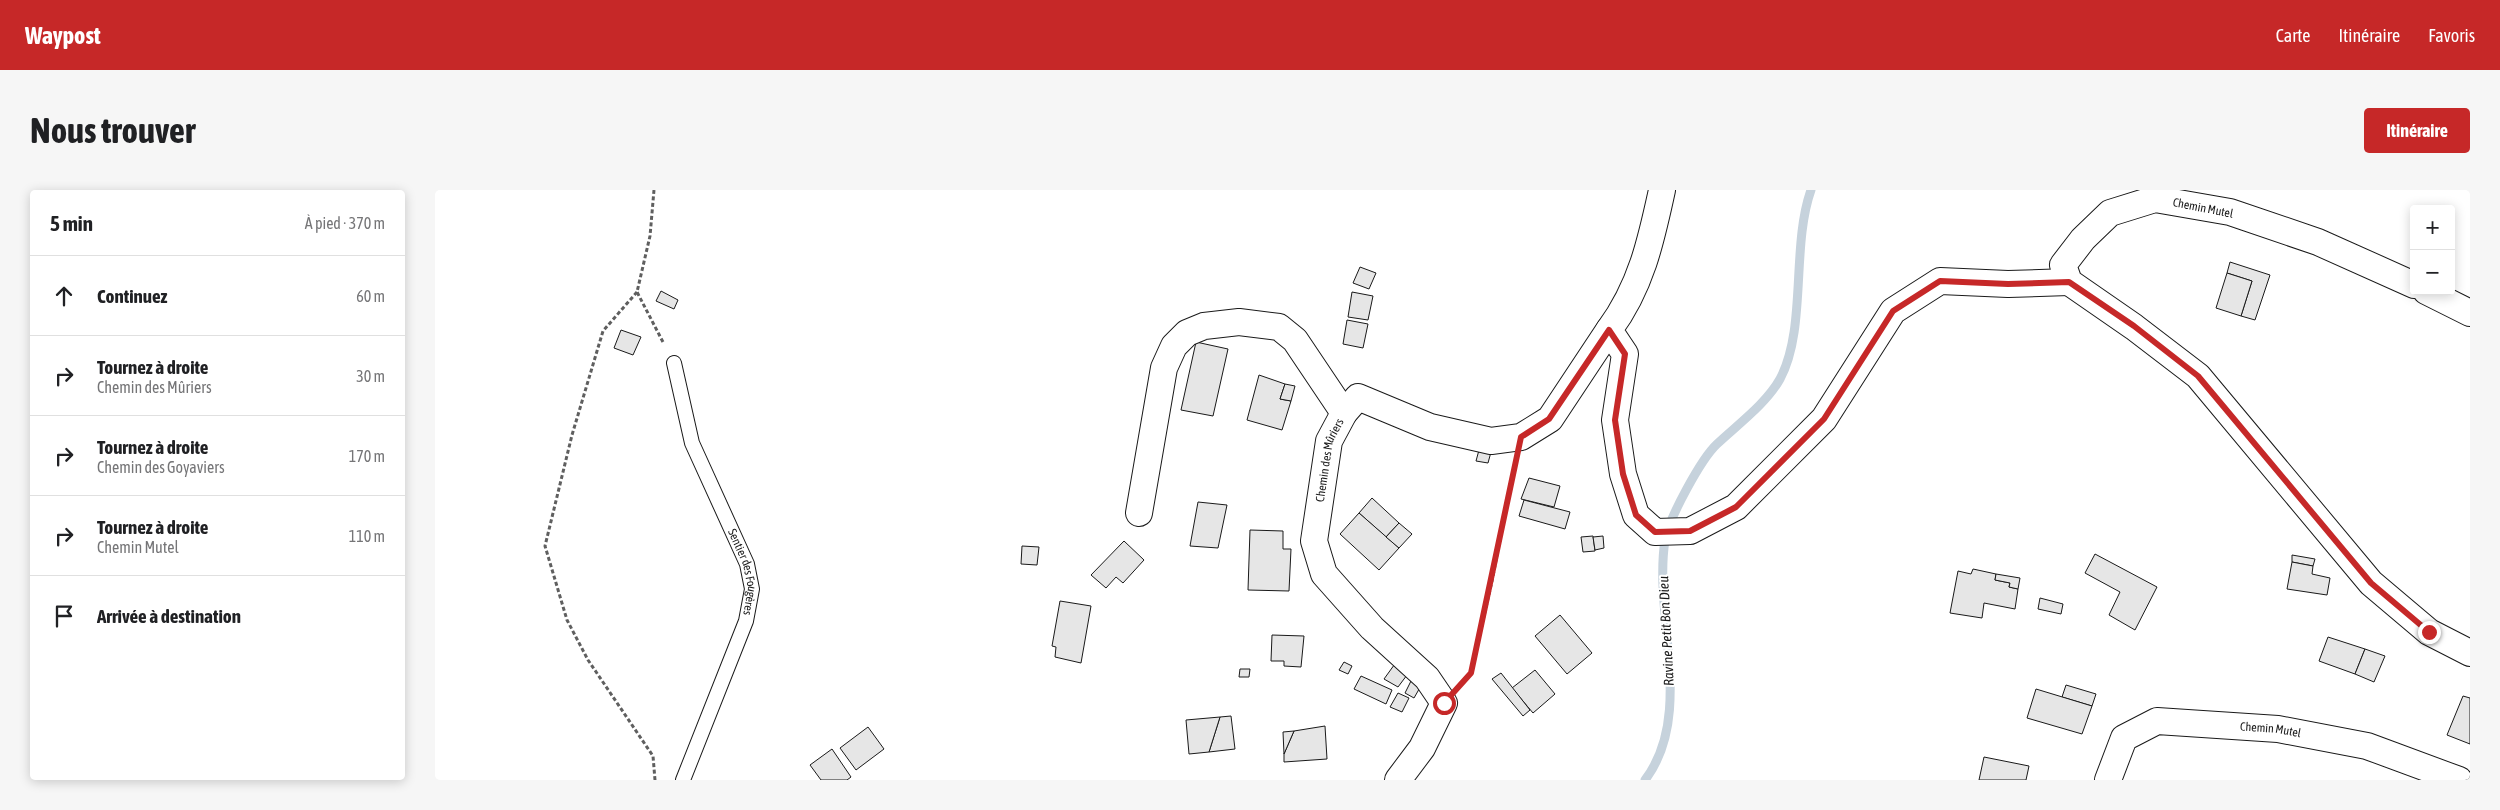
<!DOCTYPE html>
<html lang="fr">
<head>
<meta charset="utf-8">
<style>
	body { margin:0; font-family:"Asap Condensed",sans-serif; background:#f6f6f6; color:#202124 }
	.controls { position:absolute; right:15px; top:15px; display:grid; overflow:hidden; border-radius:5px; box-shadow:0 2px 12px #0003 }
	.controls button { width:45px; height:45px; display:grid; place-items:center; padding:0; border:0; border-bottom:1px solid #e0e0e0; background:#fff; color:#202124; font:25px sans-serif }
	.stop { position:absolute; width:15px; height:15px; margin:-11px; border:4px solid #c62828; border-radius:50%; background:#fff }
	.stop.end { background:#c62828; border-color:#fff; box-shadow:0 1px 5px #0008 }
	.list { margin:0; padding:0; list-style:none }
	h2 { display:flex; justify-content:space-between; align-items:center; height:65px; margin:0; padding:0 20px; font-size:21px }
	h2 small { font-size:16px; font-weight:400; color:#757577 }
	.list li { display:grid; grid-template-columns:32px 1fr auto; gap:15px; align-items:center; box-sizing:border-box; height:80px; padding:0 20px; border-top:1px solid #e0e0e0 }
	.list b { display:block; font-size:19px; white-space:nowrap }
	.list p { margin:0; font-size:16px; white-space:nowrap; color:#757577 }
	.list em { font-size:16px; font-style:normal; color:#757577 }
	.icon { flex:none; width:28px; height:28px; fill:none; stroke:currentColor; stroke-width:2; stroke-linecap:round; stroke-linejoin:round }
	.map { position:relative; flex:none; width:2035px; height:590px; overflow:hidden; border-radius:5px }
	header { display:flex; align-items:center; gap:30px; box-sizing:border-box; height:70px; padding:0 25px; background:#c62828; color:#fff }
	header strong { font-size:24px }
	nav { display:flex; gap:28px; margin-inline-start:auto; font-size:18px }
	.intro { display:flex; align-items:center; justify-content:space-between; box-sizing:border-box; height:120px; padding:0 30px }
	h1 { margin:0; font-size:35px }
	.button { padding:12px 22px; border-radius:5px; background:#c62828; color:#fff; font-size:18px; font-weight:700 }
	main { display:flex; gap:30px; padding:0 30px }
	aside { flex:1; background:#fff; border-radius:5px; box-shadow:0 2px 12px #0003 }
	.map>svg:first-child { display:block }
</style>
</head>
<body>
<header>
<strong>Waypost</strong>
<nav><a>Carte</a><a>Itinéraire</a><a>Favoris</a></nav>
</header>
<div class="intro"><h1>Nous trouver</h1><a class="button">Itinéraire</a></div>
<main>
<aside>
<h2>5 min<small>À pied · 370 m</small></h2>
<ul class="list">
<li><svg class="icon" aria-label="ahead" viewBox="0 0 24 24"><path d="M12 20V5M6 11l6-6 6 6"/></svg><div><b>Continuez</b></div><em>60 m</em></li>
<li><svg class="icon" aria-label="right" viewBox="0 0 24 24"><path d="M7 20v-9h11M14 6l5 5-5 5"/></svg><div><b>Tournez à droite</b><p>Chemin des Mûriers</p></div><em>30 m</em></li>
<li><svg class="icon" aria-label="right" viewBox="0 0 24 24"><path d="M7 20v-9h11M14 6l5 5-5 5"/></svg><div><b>Tournez à droite</b><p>Chemin des Goyaviers</p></div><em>170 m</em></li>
<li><svg class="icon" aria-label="right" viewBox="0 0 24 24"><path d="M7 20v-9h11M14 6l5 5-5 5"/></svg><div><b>Tournez à droite</b><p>Chemin Mutel</p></div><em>110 m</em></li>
<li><svg class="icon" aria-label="arrive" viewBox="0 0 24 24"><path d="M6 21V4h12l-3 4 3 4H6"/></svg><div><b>Arrivée à destination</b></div></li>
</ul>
</aside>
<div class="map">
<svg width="2035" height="590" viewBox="0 0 2035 590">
	<rect width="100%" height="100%" fill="#fff"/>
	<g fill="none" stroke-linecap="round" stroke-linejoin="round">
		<path stroke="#c6d2dc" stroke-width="9" d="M1210,590C1260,524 1218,427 1230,350C1234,328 1266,269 1282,254C1302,235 1331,214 1345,189C1372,139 1356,56 1376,0"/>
	</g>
	<g fill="#e6e6e6" stroke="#1a1a1a">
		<path d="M1795,72L1835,85L1820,130L1806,126L1817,91L1792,83Z"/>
		<path d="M925,77L941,83L934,99L918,93Z"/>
		<path d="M1792,83L1817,91L1806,126L1781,118Z"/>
		<path d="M226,101L243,110L239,119L221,111Z"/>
		<path d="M917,102L938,106L933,130L913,127Z"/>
		<path d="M912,130L933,134L928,158L908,154Z"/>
		<path d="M186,140L206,147L198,165L179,158Z"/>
		<path d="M761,152L793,159L778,226L746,220Z"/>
		<path d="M824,185L850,194L845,209L856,211L847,240L812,230Z"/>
		<path d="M850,194L860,196L856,211L845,209Z"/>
		<path d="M1044,260L1056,262L1053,273L1041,271Z"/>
		<path d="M1094,288L1125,296L1119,317L1086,309Z"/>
		<path d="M937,308L964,333L951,347L924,323Z"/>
		<path d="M1089,310L1135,322L1130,339L1084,326Z"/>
		<path d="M763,312L792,315L783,358L755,356Z"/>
		<path d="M924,323L964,358L944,380L905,344Z"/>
		<path d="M964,333L977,344L964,358L951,347Z"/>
		<path d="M815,340L848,341V359H856L854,401L813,400Z"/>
		<path d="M1158,346L1160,361L1148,362L1146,347Z"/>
		<path d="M1168,346L1169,358L1160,360L1158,347Z"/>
		<path d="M689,351L709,370L688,393L681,387L671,398L656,385Z"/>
		<path d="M587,356L604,357L602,375L586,374Z"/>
		<path d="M1660,364L1722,397L1700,440L1674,425L1685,402L1650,383Z"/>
		<path d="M1857,365L1880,369L1878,376L1857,372Z"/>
		<path d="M1857,372L1878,376L1877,384L1895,388L1892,405L1852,399Z"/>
		<path d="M1538,379L1561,384L1560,390L1575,393L1574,397L1583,399L1580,419L1549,413L1547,428L1515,423L1523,381L1536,384Z"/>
		<path d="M1561,384L1585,388L1583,399L1574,397L1575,393L1560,390Z"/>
		<path d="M1605,408L1628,414L1626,424L1603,419Z"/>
		<path d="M625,411L656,416L646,473L620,467L621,457L617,456Z"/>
		<path d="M1125,425L1157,463L1132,484L1100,446Z"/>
		<path d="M837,445L869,446L866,477L849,476V471H836Z"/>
		<path d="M1893,447L1930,459L1920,484L1884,471Z"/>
		<path d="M1930,459L1950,466L1939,492L1920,484Z"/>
		<path d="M962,471L972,485L963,497L949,489Z"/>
		<path d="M909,472L917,476L913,484L904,480Z"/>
		<path d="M805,479H815L814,487H804Z"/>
		<path d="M1100,480L1120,504L1098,523L1077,498Z"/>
		<path d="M1066,483L1095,520L1088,526L1057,489Z"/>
		<path d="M926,486L957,500L951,514L919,499Z"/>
		<path d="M977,489L987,494L979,508L970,503Z"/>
		<path d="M1631,495L1661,504L1657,516L1627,507Z"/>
		<path d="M1601,499L1657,516L1647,544L1592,528Z"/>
		<path d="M963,503L974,508L967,522L955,517Z"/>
		<path d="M2028,506L2035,508V554L2012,545Z"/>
		<path d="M796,526L800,559L774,562L785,527Z"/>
		<path d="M785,527L774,562L754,564L751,530Z"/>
		<path d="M890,536L892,569L849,572V564L859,541Z"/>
		<path d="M433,537L449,559L421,580L405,558Z"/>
		<path d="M859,541L849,564L848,542Z"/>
		<path d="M397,559L416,587L412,590H386L375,575Z"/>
		<path d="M1549,567L1594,576L1591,590H1544Z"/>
	</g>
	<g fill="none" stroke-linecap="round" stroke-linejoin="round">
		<defs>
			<g id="lane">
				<path id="s1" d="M239,173L257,253L312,374L317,399L311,431L248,590"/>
			</g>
			<g id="street">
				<path d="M1227,0C1216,51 1206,97 1174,140L1190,164L1180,230L1188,284L1201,325L1220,342L1255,341L1301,317L1389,229L1458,121L1505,91L1573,94L1634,92"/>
				<path d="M1979,95L1883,52L1795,22L1720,9L1675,23L1648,49L1628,75L1634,92L1699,137L1763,186L1936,393L1994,442L2035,463"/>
				<path d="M1991,101L2035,123"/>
				<path d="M704,323L729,178L739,156L752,143L769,136L804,132L844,137L860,150L909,223"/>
				<path id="s2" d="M963,590L987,558L1009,513L992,488L937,438L889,384L879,351L894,251L909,223L923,207L995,237L1056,251L1086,247L1115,229L1174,140"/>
				<path id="s3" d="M1673,590L1689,548L1722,531L1843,539L1932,556L2024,590"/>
			</g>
		</defs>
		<use href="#lane" stroke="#1a1a1a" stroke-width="16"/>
		<use href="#street" stroke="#1a1a1a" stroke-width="28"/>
		<g stroke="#5f5f5f" stroke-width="3" stroke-dasharray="4 2.5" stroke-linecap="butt">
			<path d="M219,0L215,46L202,102L229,154"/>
			<path d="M202,102L168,141L137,245L110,356L132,430L153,470L218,566L220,590"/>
			<path d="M1029,491L1036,483L1057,391L1079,277"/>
		</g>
		<use href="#lane" stroke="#fff" stroke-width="14"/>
		<use href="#street" stroke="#fff" stroke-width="26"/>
	</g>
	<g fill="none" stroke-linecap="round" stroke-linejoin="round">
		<path stroke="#c62828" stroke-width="6" d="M1009,513L1036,483L1086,247L1114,229L1174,140L1190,164L1180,230L1188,284L1201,325L1220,342L1255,341L1301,317L1389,229L1458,121L1505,91L1573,94L1634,92L1699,136L1763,186L1936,393L1994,442"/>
	</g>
	<g text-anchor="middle" stroke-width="4" stroke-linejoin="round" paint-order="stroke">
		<g font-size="12" fill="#1a1a1a" stroke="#fff">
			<text transform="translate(1768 18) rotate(11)" y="4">Chemin Mutel</text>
			<text dy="4" stroke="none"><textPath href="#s2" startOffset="384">Chemin des Mûriers</textPath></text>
			<text dy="4" stroke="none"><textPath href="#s1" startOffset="222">Sentier des Fougères</textPath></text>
			<text dy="4" stroke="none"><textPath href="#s3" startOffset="196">Chemin Mutel</textPath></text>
		</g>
		<g font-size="14" font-style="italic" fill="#1a1a1a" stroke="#fff">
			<text transform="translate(1231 441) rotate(-93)" y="5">Ravine Petit Bon Dieu</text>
		</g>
	</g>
</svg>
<div class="controls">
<button>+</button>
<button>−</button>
</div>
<div class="stop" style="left:1009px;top:513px"></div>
<div class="stop end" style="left:1994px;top:442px"></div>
</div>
</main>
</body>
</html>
